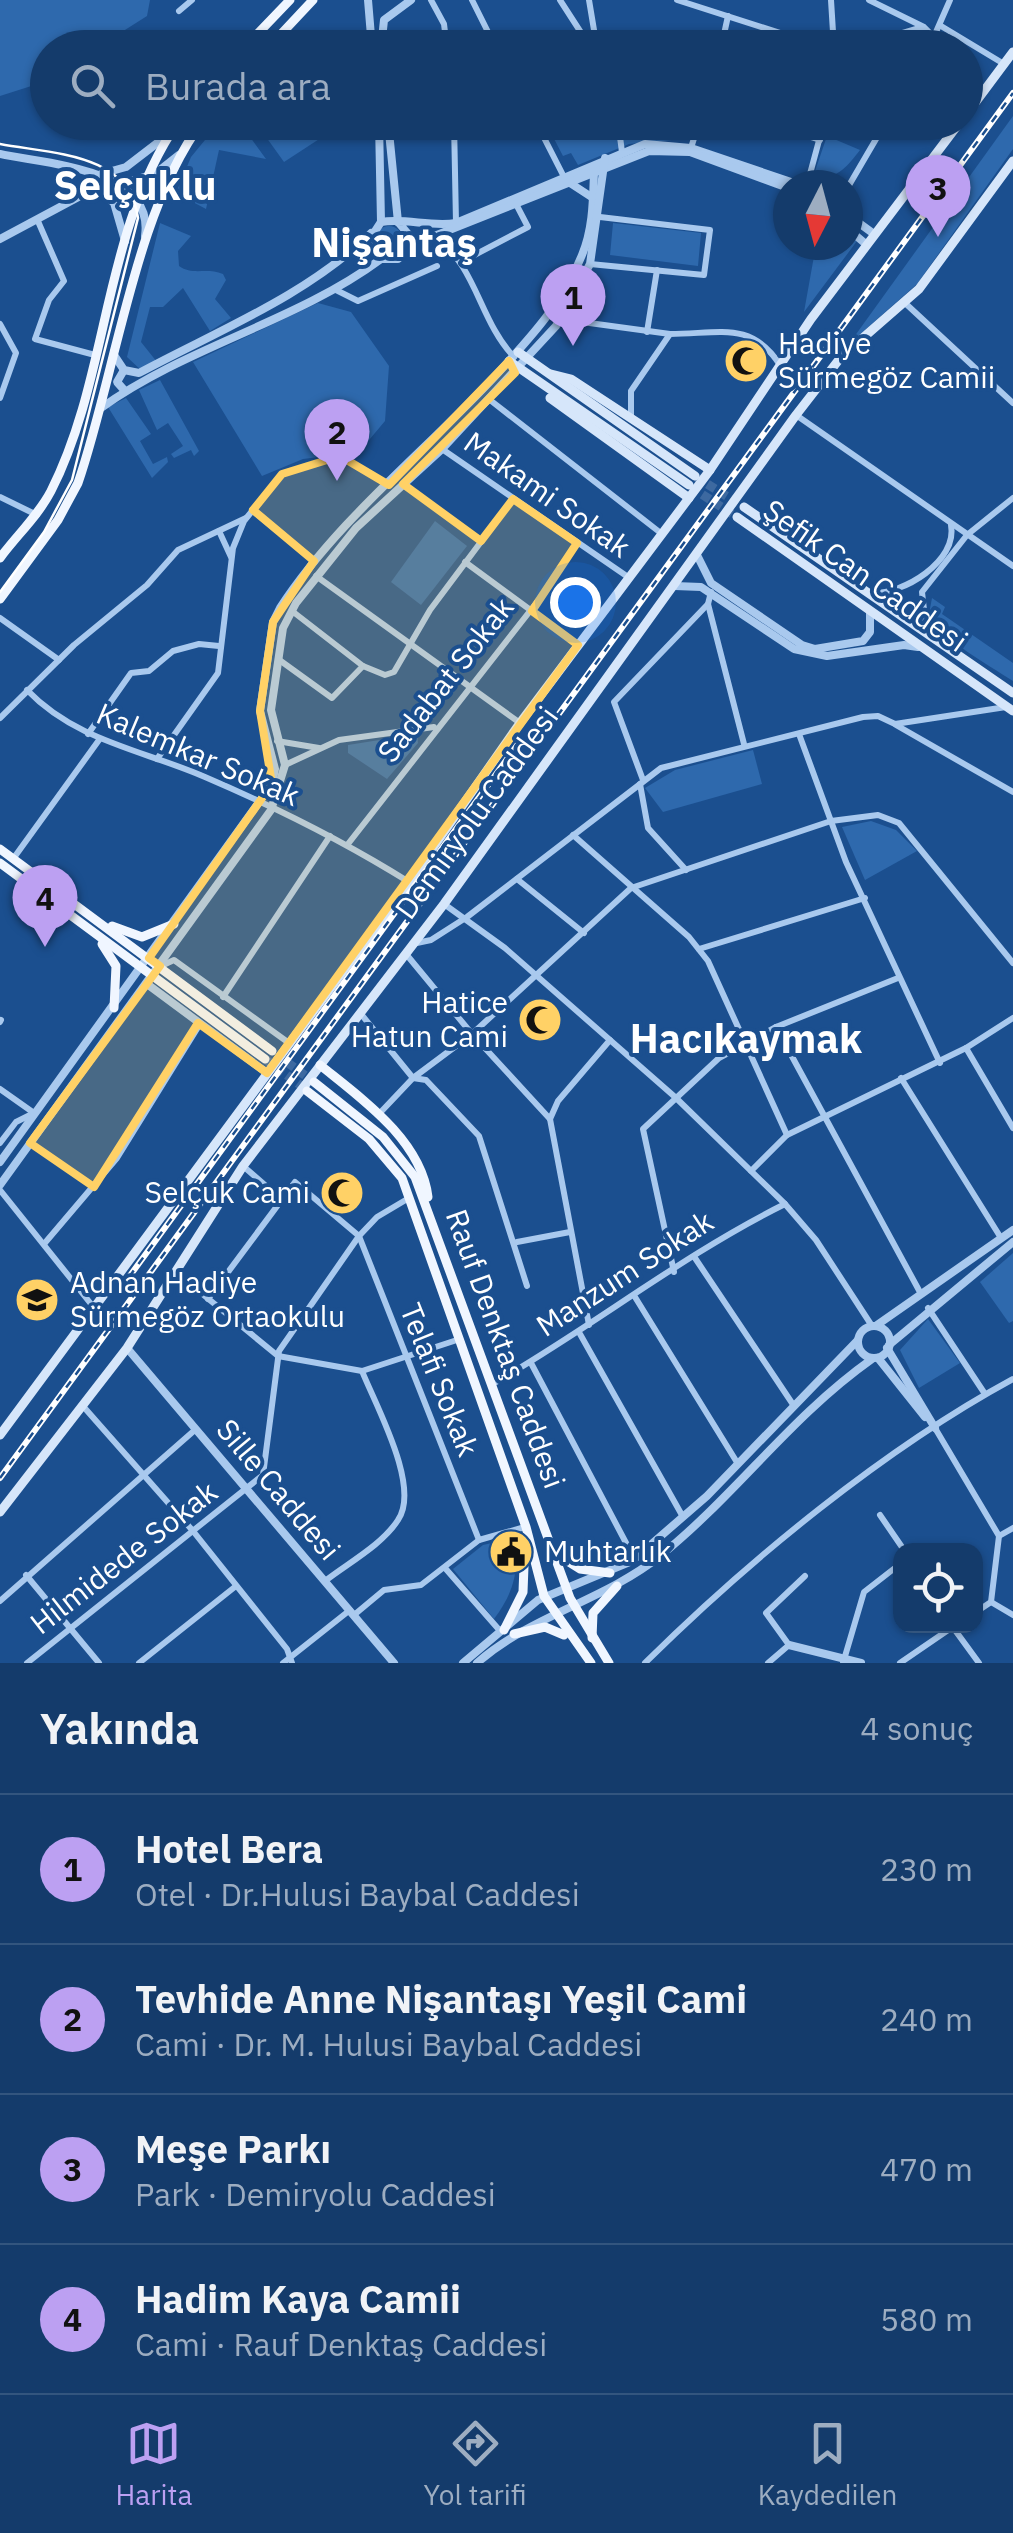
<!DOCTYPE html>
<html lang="tr">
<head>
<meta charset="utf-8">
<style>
	body { margin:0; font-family:"IBM Plex Sans",sans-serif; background:#214673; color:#f1f3f6 }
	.controls { position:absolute; right:30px; bottom:30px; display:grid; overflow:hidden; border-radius:20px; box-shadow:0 2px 8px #0004 }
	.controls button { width:90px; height:90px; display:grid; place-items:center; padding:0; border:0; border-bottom:2px solid #33557e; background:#143b6b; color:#f1f3f6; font:50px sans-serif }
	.compass { position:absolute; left:773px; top:170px; width:90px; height:90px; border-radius:50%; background:#143b6b; box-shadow:0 2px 8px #0004; rotate:186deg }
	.you { position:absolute; left:575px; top:602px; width:35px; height:35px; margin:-25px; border:8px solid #fff; border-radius:50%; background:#1a73e8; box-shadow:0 0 0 15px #1a73e833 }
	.badge { display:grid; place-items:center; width:65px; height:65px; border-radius:50%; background:#bca0f2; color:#111; font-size:32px; font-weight:700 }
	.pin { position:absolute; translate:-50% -82px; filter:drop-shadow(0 2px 5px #0008) }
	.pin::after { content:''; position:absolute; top:52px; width:35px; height:30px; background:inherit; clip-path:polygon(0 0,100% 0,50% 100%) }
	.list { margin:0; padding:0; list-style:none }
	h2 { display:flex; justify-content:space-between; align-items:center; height:130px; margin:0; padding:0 40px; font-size:42px }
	h2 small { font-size:32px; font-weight:400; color:#9dadc1 }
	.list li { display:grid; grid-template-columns:65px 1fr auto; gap:30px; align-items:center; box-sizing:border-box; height:150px; padding:0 40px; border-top:2px solid #33557e }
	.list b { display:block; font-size:38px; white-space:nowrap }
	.list p { margin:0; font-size:32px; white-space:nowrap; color:#9dadc1 }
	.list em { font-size:32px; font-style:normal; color:#9dadc1 }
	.icon { flex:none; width:55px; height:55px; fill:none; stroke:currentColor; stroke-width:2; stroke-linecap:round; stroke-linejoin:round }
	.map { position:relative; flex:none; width:1013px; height:1663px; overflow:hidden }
	.search { position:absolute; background:#143b6b; box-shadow:0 2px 8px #0004; left:30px; right:30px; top:30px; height:110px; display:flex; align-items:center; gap:25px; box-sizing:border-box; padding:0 35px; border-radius:55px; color:#9dadc1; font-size:38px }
	.sheet { height:730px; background:#143b6b }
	nav { display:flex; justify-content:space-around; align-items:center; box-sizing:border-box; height:140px; border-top:2px solid #33557e; background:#143b6b; font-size:28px; color:#9dadc1 }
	nav a { display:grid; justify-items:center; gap:5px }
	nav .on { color:#bca0f2 }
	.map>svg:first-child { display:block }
</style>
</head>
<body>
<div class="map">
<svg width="1013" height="1663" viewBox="0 0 1013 1663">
	<rect width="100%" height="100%" fill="#1b4f8f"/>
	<g fill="#2e69ad">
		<path d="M0,0H150L147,16L117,35L97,38L88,47L48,48L47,81L0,96Z"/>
		<path d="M1013,116V149L917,284L849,344Z"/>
		<path d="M639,122L675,135L672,140L629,144L578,165L571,153L563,156L551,133L566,123Z"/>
		<path d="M219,123H240L266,159L219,150L206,209L176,193L191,157Z"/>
		<path d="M256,123H331L333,130L284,162Z"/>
		<path d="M827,136L860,150C846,168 837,180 813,177Z"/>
		<path d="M160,223L191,236L178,251L179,266C193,276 206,267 223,274L226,280L215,299L231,318L210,331L183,288L163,307H150L141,342L157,362L142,371L127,357Z"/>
		<path d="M613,223L701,233L698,266L610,255Z"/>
		<circle cx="389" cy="239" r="13"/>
		<path d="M848,235L857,241L804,312L816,245H848Z"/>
		<path d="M318,303L351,312L389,366L385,421L359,452L303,459L262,476L193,362Z"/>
		<path d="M160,380L199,451L194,456L191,450L174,458L171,454L183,446L168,423L157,430L139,390Z"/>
		<path d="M126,398L151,434L140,441L153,464L167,457L168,462L152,478L108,407Z"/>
		<path d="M435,521L467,546L421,605L391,582Z"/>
		<path d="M932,598L945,607L942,614L1013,663V681C984,662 948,644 929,614Z"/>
		<path d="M417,734L418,743L387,779L348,753V745Z"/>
		<path d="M753,750L762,784L663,812L645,788L675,770Z"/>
		<path d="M871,821L896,830L917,851L865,880L842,827Z"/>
		<path d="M1013,1253V1321L1009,1323L980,1282Z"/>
		<path d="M928,1319L960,1363L919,1388L900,1350Z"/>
		<path d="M515,1538C519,1572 514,1592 494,1619L453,1569L483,1545Z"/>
	</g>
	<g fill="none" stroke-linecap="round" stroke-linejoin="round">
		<g stroke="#3d69a0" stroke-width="9" stroke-dasharray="9 4.5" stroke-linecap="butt">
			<path d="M696,477L744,507"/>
			<path d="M691,487L732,514"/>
		</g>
		<g stroke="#3d69a0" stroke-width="9" stroke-dasharray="9 4.5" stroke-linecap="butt">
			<path d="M276,1054L314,1082"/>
			<path d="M265,1059L307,1090"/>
		</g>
		<g stroke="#a9c9ee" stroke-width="6">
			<path d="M431,0L444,24L447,48"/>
			<path d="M472,0L496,48"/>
			<path d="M560,0L591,48"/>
			<path d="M589,0L597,48"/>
			<path d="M677,0L827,48"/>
			<path d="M831,0L834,48"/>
			<path d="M869,0L924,27L935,38"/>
			<path d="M179,11L192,0"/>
			<path d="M941,26L1004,64"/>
			<path d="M721,48L728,16"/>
			<path d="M852,48L923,27"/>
			<path d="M929,48L950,0"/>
			<path d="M454,122L456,223"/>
			<path d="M536,122L564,177"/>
			<path d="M618,122L622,152"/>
			<path d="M765,122L820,140"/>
			<path d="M691,148L699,122"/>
			<path d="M807,185L824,122"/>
			<path d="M848,187L886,122"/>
			<path d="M37,219L64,281L49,300L35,339L95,355"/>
			<path d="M436,238C477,267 479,320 514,357"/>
			<path d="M463,261L528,227L516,204"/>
			<path d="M590,264L704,275L710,230L600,217"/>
			<path d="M334,289L358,301L437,266"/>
			<path d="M905,303L1013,403"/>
			<path d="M560,319L670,334"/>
			<path d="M0,324L16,353L0,398"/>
			<path d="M647,332L657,270"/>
			<path d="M490,400L662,534"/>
			<path d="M796,415L1013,566"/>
			<path d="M631,418V391L670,334C719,334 751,320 780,365"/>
			<path d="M442,449L628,577"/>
			<path d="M403,484L481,541"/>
			<path d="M0,497L37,515"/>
			<path d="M252,510L315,561"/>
			<path d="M219,531L231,557"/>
			<path d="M465,562L578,645"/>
			<path d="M316,576L520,723"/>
			<path d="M711,592L708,604L744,744"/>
			<path d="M871,593C903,595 958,561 951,525"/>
			<path d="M0,618L59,660"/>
			<path d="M938,638L925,619L922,592L967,535L1013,498"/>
			<path d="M278,659L332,698L363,666L292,611"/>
			<path d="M363,666L385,675L394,672L430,610L513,499"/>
			<path d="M27,690C76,741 143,750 205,777C275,807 345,842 409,882"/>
			<path d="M0,718L74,645L147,585L178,550L246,518"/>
			<path d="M896,725L1013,792"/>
			<path d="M88,734L131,673L149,671L173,651L199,644L219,646"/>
			<path d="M799,734L846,862L940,1063"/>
			<path d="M277,741L319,748"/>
			<path d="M157,759L218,673L233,548L244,521L282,474L340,456L389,485"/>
			<path d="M285,765L339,740L434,727"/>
			<path d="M643,780L614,702L708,604"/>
			<path d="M640,784L648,828L686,870"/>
			<path d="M573,835L689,937L708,961L787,1135"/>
			<path d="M348,844L541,597L577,543"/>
			<path d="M13,859L99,740"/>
			<path d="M517,879L584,933"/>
			<path d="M444,904L505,948L675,1097L785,1204L816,1240L872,1326"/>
			<path d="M412,944L431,940L467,917L661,768L863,717L878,716L895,724L1006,707"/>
			<path d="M699,949L865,898"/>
			<path d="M406,954L472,1034L550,1119"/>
			<path d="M161,966L174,960L289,1043"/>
			<path d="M223,997L330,836"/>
			<path d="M361,1014L413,1078L426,1080L479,1136L527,1286"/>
			<path d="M1013,1018L966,1048L1013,1128"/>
			<path d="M0,1022L1,1020"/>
			<path d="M776,1027L921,1294"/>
			<path d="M901,1078L1001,1238"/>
			<path d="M0,1089L34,1113L16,1122L0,1143"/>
			<path d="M378,1115L413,1078L472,1034L631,888L831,821L878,815L899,823L1013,963"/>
			<path d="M30,1143L94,1187"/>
			<path d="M243,1166L282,1200"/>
			<path d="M751,1171L787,1135L966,1048"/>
			<path d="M0,1190L95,1309"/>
			<path d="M517,1242L570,1232"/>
			<path d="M44,1244L117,1158L200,1024"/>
			<path d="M695,1258L794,1406"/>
			<path d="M674,1272L643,1129L719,1058L776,1027L898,978"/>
			<path d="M178,1274L278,1356L362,1371L460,1339"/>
			<path d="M635,1297L738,1464"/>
			<path d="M208,1299L295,1182L359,1236L479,1540"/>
			<path d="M928,1308L985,1394"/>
			<path d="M589,1325L550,1119L558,1101L610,1040"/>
			<path d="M580,1334L683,1517"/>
			<path d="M531,1363L634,1558"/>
			<path d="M491,1385C591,1328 682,1255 785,1204"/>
			<path d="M82,1405L193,1531L287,1649L292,1663"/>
			<path d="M935,1428L999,1536L991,1602L976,1612"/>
			<path d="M880,1515L904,1550"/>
			<path d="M999,1536L1013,1528"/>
			<path d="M445,1568L501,1632"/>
			<path d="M26,1575L99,1663"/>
			<path d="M325,1581C348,1563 382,1545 398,1520C421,1487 376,1406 362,1371"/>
			<path d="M0,1601L196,1429"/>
			<path d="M991,1602L1013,1615"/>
			<path d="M354,1615L384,1590L421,1585L479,1540L525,1527"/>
			<path d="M952,1626L979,1663"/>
			<path d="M27,1663L263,1475L279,1351L359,1236L377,1217L409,1198"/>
			<path d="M139,1663L236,1586"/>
			<path d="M283,1663L350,1610"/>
			<path d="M645,1663C749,1560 884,1449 1013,1379"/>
			<path d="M768,1663L789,1645L766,1613L805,1576"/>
			<path d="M843,1663L864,1592L900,1564"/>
			<path d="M900,1663L954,1626"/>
		</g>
		<g stroke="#a9c9ee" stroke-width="8">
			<path d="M368,0L372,48"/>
			<path d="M381,48L384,20L411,0"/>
			<path d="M379,122L381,222"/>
			<path d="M388,122L398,222"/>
			<path d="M0,154C45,164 155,168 145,236"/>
			<path d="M101,174L126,167L169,134"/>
			<path d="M570,183L593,198"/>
			<path d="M98,190L114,203L125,241"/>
			<path d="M848,215L874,234"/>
			<path d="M398,222L409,235L407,251L398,259H381L372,251L370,239L381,222C405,218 431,227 456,223L645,144L691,148L800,185"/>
			<path d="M848,229L867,245"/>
			<path d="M0,239L86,193L155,174L179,155"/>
			<path d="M409,246L649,151L690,152L788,188"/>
			<path d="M114,355L124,370L139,373C219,330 306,296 371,233"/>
			<path d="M124,370L117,382L125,391"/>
			<path d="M101,408C187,346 296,322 381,259"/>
			<path d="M697,555L711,583L802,645L815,649L863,641L870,632V612"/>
			<path d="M675,586L701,587L794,649L827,656L904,645L918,647"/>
			<path d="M147,984L267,1073"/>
			<path d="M0,1162L272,784L275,769L260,711L273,622L280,608C338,519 426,451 498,373C531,337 564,301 582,255C593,229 593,200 594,172"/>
			<path d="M0,1185L271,810L285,765L271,710L283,628L296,603L356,528L442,449L556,326L590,264L605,158"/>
			<path d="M877,1325L1013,1230"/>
			<circle cx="874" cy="1342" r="16"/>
			<path d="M889,1345L1013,1242"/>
			<path d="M127,1348L394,1663"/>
			<path d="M887,1348L935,1428"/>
			<path d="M878,1358L925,1417"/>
			<path d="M789,1645L861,1663"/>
			<path d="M463,1663L538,1600L632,1561L707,1496L858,1340"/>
			<path d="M477,1663C532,1615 603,1601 660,1556C737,1494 790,1417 872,1359"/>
		</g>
		<g stroke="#d6e6fa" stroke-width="9">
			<path d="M966,115L1013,52"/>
			<path d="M518,352L695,476"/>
			<path d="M509,361L689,485"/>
			<path d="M551,374L571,379L710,470"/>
			<path d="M550,398L689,498"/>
			<path d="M744,507L1013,693"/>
			<path d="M737,517L1013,711"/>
			<path d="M0,1435L409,882L520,723L710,470L811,319L960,122"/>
			<path d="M0,1512L127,1348L243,1166L444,904L796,415L841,357L919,289L1013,161"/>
		</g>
		<g stroke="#f0f6ff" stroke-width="9">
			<path d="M244,48L290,0"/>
			<path d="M268,48L313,0"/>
			<path d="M0,558C17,535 38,516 51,491C110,375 102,232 178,122"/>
			<path d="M0,599L58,520L78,483C115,376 135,211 202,122"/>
			<path d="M0,849L272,1051"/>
			<path d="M0,863L265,1059"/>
			<path d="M112,926L142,937L174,924"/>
			<path d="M102,944L116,966L114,1008"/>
			<path d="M320,1065C362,1099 421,1140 428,1197"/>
			<path d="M314,1082L383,1137L415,1177L570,1598L609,1663"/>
			<path d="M307,1091L369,1139L402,1178L526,1527L544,1596L591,1663"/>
			<path d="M553,1552L580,1569L610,1573"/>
			<path d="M504,1630L523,1592L525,1540"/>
			<path d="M514,1634L545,1627L564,1635"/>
			<path d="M592,1638L593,1613L617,1586"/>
		</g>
		<path stroke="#fff" stroke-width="2.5" d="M0,144C52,154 129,152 138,218L72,480L44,532L0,592"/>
		<defs>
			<g id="rail">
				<path d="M129,1277L518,744"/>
				<path d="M0,1478L1013,93"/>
			</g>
		</defs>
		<use href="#rail" stroke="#fff" stroke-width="6"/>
		<use href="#rail" stroke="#1b4f8f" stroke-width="2.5" stroke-dasharray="8" stroke-linecap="butt"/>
	</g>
	<path fill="#ffd166" fill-opacity="0.2" stroke="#ffd166" stroke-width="8" stroke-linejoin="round" d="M509,361L515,373L403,484L481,541L513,499L577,543L532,611L578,645L267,1073L198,1023L94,1187L30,1143L160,966L149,958L272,784L260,711L273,622L314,561L253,510L282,474L340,456L389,485Z"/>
	<defs>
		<symbol id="mosque-disc" viewBox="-11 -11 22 22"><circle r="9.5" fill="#ffd166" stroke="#1b4f8f"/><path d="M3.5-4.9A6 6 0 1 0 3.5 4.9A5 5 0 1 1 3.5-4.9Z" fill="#111"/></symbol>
		<symbol id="school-disc" viewBox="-11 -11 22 22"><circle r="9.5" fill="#ffd166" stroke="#1b4f8f"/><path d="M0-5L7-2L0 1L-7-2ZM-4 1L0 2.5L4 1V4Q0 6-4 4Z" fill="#111"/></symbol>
		<symbol id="civic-disc" viewBox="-11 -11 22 22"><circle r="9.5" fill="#ffd166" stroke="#1b4f8f"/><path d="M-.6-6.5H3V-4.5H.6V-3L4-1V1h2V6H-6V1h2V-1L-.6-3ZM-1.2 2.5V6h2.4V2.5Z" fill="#111"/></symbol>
	</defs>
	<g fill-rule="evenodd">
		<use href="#mosque-disc" x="721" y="336" width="50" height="50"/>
		<use href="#mosque-disc" x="515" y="995" width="50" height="50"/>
		<use href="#mosque-disc" x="317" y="1168" width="50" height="50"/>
		<use href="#school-disc" x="12" y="1275" width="50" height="50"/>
		<use href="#civic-disc" x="486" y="1527" width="50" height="50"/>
	</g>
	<g text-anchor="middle" stroke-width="8" stroke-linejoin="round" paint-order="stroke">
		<g font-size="30" fill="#fff" stroke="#1b4f8f" text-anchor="start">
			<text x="778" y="354">Hadiye<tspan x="778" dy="34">Sürmegöz Camii</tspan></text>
			<text x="508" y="1013" text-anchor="end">Hatice<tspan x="508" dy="34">Hatun Cami</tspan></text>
			<text x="310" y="1203" text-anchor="end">Selçuk Cami</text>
			<text x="70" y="1293">Adnan Hadiye<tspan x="70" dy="34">Sürmegöz Ortaokulu</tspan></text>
			<text x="544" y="1562">Muhtarlık</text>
		</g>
		<g font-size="30" fill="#fff" stroke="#1b4f8f">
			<text transform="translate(547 495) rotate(35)" y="10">Makami Sokak</text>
			<text transform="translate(865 576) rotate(35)" y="10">Şefik Can Caddesi</text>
			<text transform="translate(446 680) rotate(-52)" y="10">Sadabat Sokak</text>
			<text transform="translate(198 755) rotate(23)" y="10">Kalemkar Sokak</text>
			<text transform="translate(477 813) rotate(-54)" y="10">Demiryolu Caddesi</text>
			<text transform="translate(625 1274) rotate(-33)" y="10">Manzum Sokak</text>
			<text transform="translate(505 1349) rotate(70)" y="10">Rauf Denktaş Caddesi</text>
			<text transform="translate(439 1380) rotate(68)" y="10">Telafi Sokak</text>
			<text transform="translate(278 1490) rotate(50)" y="10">Sille Caddesi</text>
			<text transform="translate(124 1558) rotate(-38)" y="10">Hilmidede Sokak</text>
		</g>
		<g font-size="40" font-weight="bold" fill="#fff" stroke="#1b4f8f">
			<text x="135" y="200">Selçuklu</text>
			<text x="394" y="257">Nişantaş</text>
			<text x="746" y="1053">Hacıkaymak</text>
		</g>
	</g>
</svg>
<div class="controls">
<button><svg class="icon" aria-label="locate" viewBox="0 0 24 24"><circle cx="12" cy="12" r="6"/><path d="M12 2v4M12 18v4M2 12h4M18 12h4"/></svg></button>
</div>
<svg class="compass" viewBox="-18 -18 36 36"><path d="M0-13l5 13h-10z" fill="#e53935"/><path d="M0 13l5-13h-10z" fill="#9dadc1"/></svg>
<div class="you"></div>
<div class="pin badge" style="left:573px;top:346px">1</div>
<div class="pin badge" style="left:337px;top:481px">2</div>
<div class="pin badge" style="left:938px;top:237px">3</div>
<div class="pin badge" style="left:45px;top:947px">4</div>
<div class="search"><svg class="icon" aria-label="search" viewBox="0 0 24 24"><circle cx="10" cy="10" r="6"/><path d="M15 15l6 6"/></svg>Burada ara</div>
</div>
<section class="sheet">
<h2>Yakında<small>4 sonuç</small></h2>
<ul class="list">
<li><span class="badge">1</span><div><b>Hotel Bera</b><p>Otel · Dr.Hulusi Baybal Caddesi</p></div><em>230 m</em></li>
<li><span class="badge">2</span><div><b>Tevhide Anne Nişantaşı Yeşil Cami</b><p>Cami · Dr. M. Hulusi Baybal Caddesi</p></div><em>240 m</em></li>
<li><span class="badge">3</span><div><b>Meşe Parkı</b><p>Park · Demiryolu Caddesi</p></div><em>470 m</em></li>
<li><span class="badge">4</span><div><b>Hadim Kaya Camii</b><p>Cami · Rauf Denktaş Caddesi</p></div><em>580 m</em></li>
</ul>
</section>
<nav>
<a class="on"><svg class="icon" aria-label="map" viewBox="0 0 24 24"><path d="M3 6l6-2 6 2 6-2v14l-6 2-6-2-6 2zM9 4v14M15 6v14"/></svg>Harita</a>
<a><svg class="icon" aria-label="directions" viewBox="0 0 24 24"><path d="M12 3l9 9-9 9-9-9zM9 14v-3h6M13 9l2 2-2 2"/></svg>Yol tarifi</a>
<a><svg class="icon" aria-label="saved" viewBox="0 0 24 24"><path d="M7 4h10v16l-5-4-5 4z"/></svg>Kaydedilen</a>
</nav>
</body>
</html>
